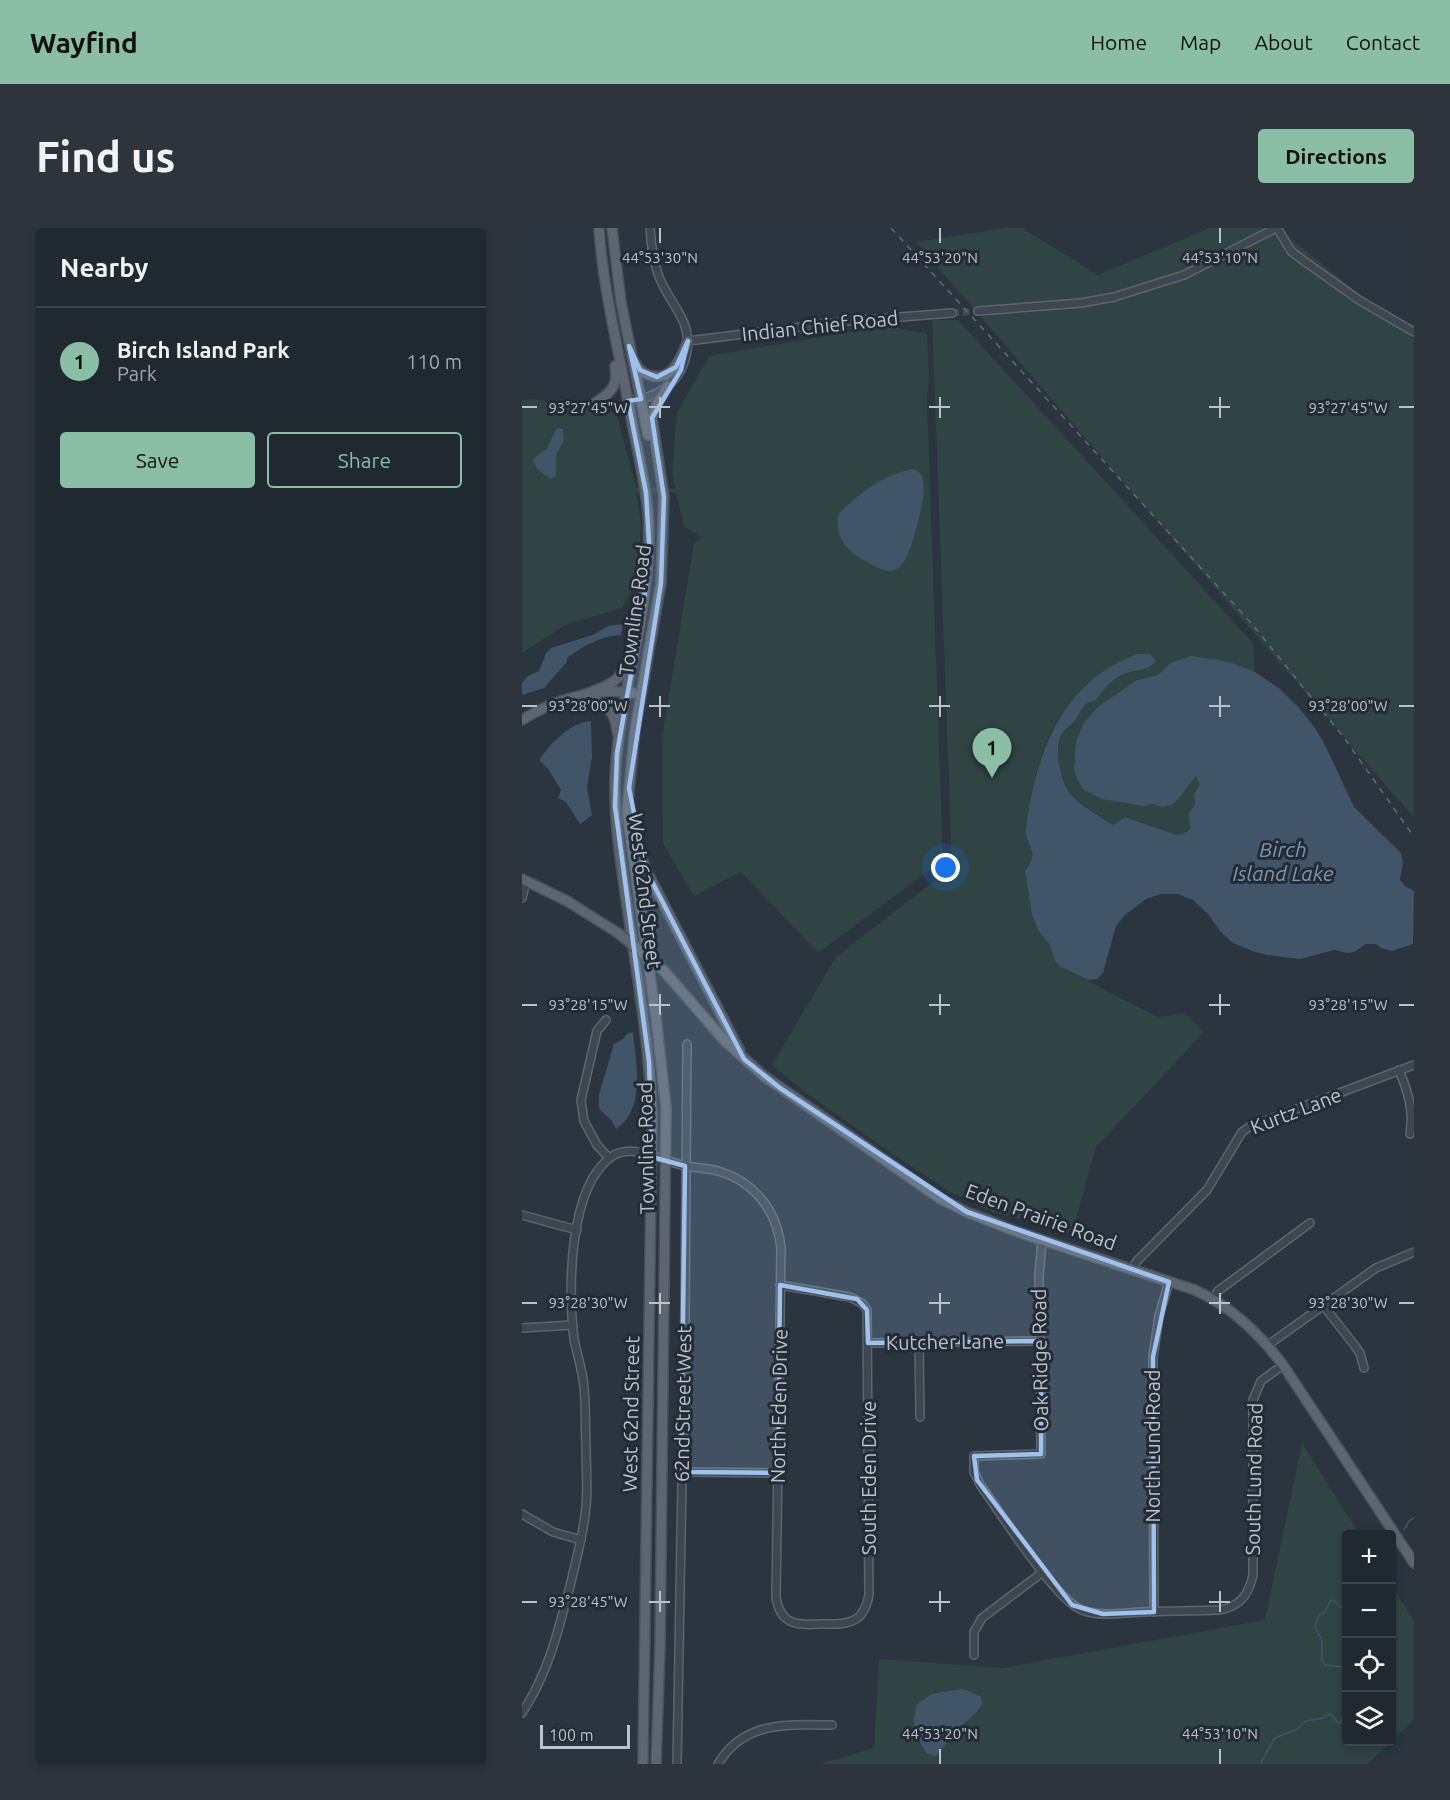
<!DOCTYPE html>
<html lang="en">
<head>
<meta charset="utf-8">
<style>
	body { margin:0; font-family:Ubuntu,sans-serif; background:#2d343c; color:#f1f3f6 }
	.controls { position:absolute; right:18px; bottom:18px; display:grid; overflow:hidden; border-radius:6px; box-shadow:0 3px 9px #0003 }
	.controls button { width:54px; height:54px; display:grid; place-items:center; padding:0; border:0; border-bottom:2px solid #3d444c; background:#202830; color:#f1f3f6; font:30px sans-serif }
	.scale { position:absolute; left:18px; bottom:15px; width:90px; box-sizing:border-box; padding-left:6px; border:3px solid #bbc2ca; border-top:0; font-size:16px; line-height:21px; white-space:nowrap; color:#bbc2ca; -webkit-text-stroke:4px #232c36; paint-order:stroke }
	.you { position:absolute; left:424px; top:640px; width:21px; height:21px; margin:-15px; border:4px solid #fff; border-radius:50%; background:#1a73e8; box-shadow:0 0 0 9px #1a73e833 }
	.badge { display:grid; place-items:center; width:39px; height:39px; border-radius:50%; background:#8abfa5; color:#111; font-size:20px; font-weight:700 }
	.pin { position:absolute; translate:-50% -50px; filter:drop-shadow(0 2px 3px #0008) }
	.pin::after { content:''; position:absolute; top:32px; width:21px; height:18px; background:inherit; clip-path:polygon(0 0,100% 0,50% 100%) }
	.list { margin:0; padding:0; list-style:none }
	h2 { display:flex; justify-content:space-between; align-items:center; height:78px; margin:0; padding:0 24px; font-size:26px }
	h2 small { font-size:20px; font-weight:400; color:#a2a6ab }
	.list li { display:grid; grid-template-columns:39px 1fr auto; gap:18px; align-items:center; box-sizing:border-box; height:108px; padding:0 24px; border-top:2px solid #3d444c }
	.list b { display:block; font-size:22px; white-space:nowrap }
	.list p { margin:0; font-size:20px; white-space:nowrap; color:#a2a6ab }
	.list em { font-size:20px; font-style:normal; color:#a2a6ab }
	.actions { display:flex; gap:12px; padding:18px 24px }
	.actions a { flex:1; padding:14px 0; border:2px solid #8abfa5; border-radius:6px; text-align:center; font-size:21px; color:#8abfa5 }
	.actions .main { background:#8abfa5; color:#111 }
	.icon { flex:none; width:33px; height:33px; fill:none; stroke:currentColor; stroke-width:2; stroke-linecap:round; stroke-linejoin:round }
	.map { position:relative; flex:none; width:892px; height:1536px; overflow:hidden; border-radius:6px }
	header { display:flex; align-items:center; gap:36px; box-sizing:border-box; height:84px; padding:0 30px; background:#8abfa5; color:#111 }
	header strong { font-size:28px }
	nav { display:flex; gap:33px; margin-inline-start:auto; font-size:21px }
	.intro { display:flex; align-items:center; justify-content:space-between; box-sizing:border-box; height:144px; padding:0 36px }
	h1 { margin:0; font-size:42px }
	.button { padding:15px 27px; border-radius:6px; background:#8abfa5; color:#111; font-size:21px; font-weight:700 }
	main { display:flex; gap:36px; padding:0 36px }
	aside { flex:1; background:#202830; border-radius:6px; box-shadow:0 3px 9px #0003 }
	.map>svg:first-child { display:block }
</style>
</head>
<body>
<header>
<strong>Wayfind</strong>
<nav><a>Home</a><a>Map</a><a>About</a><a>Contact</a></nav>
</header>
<div class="intro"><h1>Find us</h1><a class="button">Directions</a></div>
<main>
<aside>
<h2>Nearby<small></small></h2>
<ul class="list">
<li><span class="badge">1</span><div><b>Birch Island Park</b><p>Park</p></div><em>110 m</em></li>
</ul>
<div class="actions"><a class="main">Save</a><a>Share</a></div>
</aside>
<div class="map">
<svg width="892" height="1536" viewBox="0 0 892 1536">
	<rect width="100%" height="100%" fill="#2a3540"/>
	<g fill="#2f4443" fill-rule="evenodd">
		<path d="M484,0H500L576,47L688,0H756L892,111V590L394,14Z"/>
		<path d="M410,92H436L731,415L733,444L708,434L648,435L636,447L615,452L577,478L554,513L552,541L561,561L622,578L631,576L640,579L666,559L673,547L678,556L672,566L673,576L667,585L668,601L663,605L655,607L604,589L591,597L550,569L542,554L536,534V522L540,506L552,495L557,483L577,468L579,463L587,455L601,446L622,442L615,426C587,437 583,444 564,464C554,475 540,486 532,499C515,529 508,567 504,601C502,620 520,621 503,643L510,687L517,704L528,717L533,733L539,739L636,789L663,785L682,804L574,919L550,1005L471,984L428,964L356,916L279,861L250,837L314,729L430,639Z"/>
		<path d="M365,98L405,106L407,152L405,169L421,632L296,725L219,644L172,668L141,615L140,510L172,315L180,309L162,298L154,265L114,264L119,295L115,351L100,380L43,397L0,425V172L11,171L31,175L45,181L94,184L114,259L153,261L150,242L155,185L187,128Z"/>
		<path d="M780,1215L837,1306H824V1514H869L845,1536H298L352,1520L357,1431L481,1440L743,1392ZM439,1461L454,1485L437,1500L427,1514L405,1526L395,1512L394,1477L409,1466Z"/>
		<path d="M870,1357L892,1393V1492L870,1513Z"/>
	</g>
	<g fill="#425467">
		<path d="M37,200L41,201L42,212L34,227V248L29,251L15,241L11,232L17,226L25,221L34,201Z"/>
		<path d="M392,241C412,248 396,291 393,305C382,344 374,354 337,329C320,318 314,308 316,287C336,265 362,246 392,241Z"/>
		<path d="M101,396L99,407C76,409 63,417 45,430V434L22,460L0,467V455L6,448L17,443L24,425L29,420L73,406L86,398Z"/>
		<path d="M615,426H628L634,433C624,445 612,441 600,447C587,453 581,463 573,473C560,474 558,487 551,495C548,499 543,501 541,505C530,520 539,558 552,570C563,580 578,588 591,597L603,589L655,607L663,605L668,601L667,585L673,576L672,566L678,556L674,548L657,570L650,577L640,579L631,576L622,578L580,571L561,561L556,552L552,541L554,513L562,495L577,478L615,452L636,447L648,435L669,428L708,434L733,444L758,461L778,481L793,500L804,519L832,579L879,625L881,634L878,652L883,658L892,663L891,716L870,723L859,720L854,716H844L832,724L825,725L812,722L778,731L745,727L730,723L711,715L698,703L686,686L671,672L656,666H639L624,671L603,687L594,698L581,745L575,751L566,752L539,739L533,733L528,717L517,704L510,687L503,643C520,621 502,619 504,600C513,527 539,454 615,426Z"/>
		<path d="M69,493L70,529L65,559L70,587L58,596L44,574L36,570L39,562L27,542L17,532C29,515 47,495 69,493Z"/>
		<path d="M111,804C114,834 124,882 94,901L90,893L77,881V867L92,816L101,811L105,806Z"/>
		<path d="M439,1461L445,1462L459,1469L460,1476L454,1485L437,1500L414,1528L405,1526L391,1504L394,1477L409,1466Z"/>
	</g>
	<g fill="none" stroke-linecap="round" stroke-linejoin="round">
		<g stroke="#425467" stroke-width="1.5">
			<path d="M882,1302L887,1293L892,1290"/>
			<path d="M740,1536L739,1534L753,1510L775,1501L784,1493L801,1490L807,1486L811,1488L815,1494L818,1495C825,1485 821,1477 821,1466C821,1458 824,1450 823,1442L821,1439L803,1437L800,1433V1412L793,1399L797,1387L802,1385L809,1372L813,1373L819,1380L822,1378L824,1370"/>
		</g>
		<path stroke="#404a55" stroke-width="7" stroke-dasharray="7 3.5" stroke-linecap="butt" d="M430,85L456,83"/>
		<defs>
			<g id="minor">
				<path d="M755,0L769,23L782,33L837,72L892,104"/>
				<path d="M456,83L559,75L592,69L662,47L754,0"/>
				<path d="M166,113L327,93L430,85"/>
				<path d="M106,173C115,172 125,170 133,166C160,154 172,122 162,95C155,78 142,64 136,46C131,31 129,16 128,0"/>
				<path d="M0,670L4,653"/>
				<path d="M84,792L75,803L59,872L62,893L75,917L87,930"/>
				<path d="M877,842C886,864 892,882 888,906"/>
				<path d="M0,987L55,1002"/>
				<path d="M520,1012L517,1048L519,1226L452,1228V1244L459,1258C479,1285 532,1371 560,1382C578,1389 600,1385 619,1384C645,1383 671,1383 697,1382C718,1379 727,1366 731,1347V1172L739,1153L761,1137"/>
				<path d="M610,1041L615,1033L685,962L720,904L727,899L892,837"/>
				<path d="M691,1070L696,1063L788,995"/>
				<path d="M801,1077L833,1118L838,1125L842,1140"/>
				<path d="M0,1100L51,1097"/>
				<path d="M397,1114L398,1189"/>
				<path d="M346,1115L519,1113"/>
				<path d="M746,1117L854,1040L892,1024"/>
				<path d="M159,1244L256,1245"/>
				<path d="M0,1286L31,1304L59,1312"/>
				<path d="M632,1384L631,1129L637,1088L647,1054"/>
				<path d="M452,1427V1404L460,1390L521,1344"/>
				<path d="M0,1485C27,1444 37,1400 49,1354C55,1328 62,1304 64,1278C66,1258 64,1238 64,1219C63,1199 64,1179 62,1160C61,1143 55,1127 52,1111C46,1064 46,960 89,929C110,914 141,933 163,938C175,940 187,940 199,944C234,955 256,985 259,1021L254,1370C259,1399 278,1397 301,1396C312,1396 324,1397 334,1391C342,1386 345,1377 347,1367L345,1082L341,1076L328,1069L258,1057"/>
				<path d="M155,1536L163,1083L165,816"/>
				<path d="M196,1536C222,1492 266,1497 310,1497"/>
			</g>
			<g id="major">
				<path d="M77,0C81,62 97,123 108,184C114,218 123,251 126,286C132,377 96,462 93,552C92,595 99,636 105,678C115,747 127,816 130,886L121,1536"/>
				<path d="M90,0L99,74L126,207"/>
				<path d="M113,134C116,141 120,145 127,147C151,155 159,129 166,113"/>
				<path d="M70,177C87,166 97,160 93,138"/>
				<path d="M58,468C80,460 100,456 107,430"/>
				<path d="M63,469C83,474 94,483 95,504"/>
				<path d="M0,492C31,472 74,459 111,465"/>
				<path d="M112,601L123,640L218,823"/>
				<path d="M0,651L45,673L96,705"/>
				<path d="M142,743L202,812L242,848L419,971L445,984L496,1004L673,1062C710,1079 737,1105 761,1137L892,1335"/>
				<path d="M134,1536L138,1418L144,880L134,790L105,584L113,502L139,355L142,269L130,190L136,174L146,158"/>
			</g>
		</defs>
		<use href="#minor" stroke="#5c656e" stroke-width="10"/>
		<use href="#major" stroke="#48505a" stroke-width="12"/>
		<use href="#minor" stroke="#3e4750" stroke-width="7"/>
		<use href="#major" stroke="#5d6670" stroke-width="9"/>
		<path stroke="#616b77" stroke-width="1.5" stroke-dasharray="6 6" stroke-linecap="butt" d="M369,0L730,396L823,511L892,609"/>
		<defs>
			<path id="major-bridge" d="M96,705L142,743"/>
		</defs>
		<use href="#major-bridge" stroke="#48505a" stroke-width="12" stroke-linecap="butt"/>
		<use href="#major-bridge" stroke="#5d6670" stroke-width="9"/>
	</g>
	<path fill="#9ec1ed" fill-opacity="0.2" stroke="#9ec1ed" stroke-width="4.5" stroke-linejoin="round" d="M166,113L159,142L130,190L142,269L139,355L107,560L123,640L222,831L258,860L445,984L647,1054L631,1129L632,1384L581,1386L550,1377L455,1252L452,1228L519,1226V1113L346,1115L345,1082L335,1071L258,1057L256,1245L159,1244L163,938L130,929L127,834L93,578L95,525L122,373L127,315L124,265L106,173L119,171L107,118L118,142L135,149L154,139Z"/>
	<path fill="none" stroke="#bbc2ca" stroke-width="2" d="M138,0V15M418,0V15M698,0V15M138,169V190M418,169V190M698,169V190M0,179H15M127,179H148M407,179H428M687,179H708M877,179H892M138,468V489M418,468V489M698,468V489M0,478H15M127,478H148M407,478H428M687,478H708M877,478H892M138,766V787M418,766V787M698,766V787M0,777H15M127,777H148M407,777H428M687,777H708M877,777H892M138,1065V1086M418,1065V1086M698,1065V1086M0,1075H15M127,1075H148M407,1075H428M687,1075H708M877,1075H892M138,1363V1384M418,1363V1384M698,1363V1384M0,1374H15M127,1374H148M407,1374H428M687,1374H708M418,1521V1536M698,1521V1536"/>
	<g text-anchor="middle" stroke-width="6" stroke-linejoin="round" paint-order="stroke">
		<g font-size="20" fill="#bbc2ca" stroke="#232c36">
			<text transform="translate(298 98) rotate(-6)" y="7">Indian Chief Road</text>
			<text transform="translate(113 382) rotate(-82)" y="7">Townline Road</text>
			<text transform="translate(123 663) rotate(83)" y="7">West 62nd Street</text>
			<text transform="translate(774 883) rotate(-21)" y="7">Kurtz Lane</text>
			<text transform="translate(124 920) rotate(-91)" y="7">Townline Road</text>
			<text transform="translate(519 989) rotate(20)" y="7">Eden Prairie Road</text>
			<text transform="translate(423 1114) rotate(-1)" y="7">Kutcher Lane</text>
			<text transform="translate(518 1132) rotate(-91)" y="7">Oak Ridge Road</text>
			<text transform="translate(161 1176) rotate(-89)" y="7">62nd Street West</text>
			<text transform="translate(257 1178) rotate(-89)" y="7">North Eden Drive</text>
			<text transform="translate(109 1186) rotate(-89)" y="7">West 62nd Street</text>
			<text transform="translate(631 1218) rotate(-90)" y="7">North Lund Road</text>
			<text transform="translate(347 1250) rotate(-90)" y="7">South Eden Drive</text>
			<text transform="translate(732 1251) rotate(-89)" y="7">South Lund Road</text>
		</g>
		<g font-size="21" font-style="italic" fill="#8094aa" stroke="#232c36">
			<text x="761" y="629">Birch<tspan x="761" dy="24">Island Lake</tspan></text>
		</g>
	</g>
	<g font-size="15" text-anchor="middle" fill="#bbc2ca" stroke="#232c36" stroke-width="6" stroke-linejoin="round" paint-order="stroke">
		<text x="138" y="35">44°53'30"N</text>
		<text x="418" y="35">44°53'20"N</text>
		<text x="698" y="35">44°53'10"N</text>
		<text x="826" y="185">93°27'45"W</text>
		<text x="66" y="185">93°27'45"W</text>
		<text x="826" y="483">93°28'00"W</text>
		<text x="66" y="483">93°28'00"W</text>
		<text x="66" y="782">93°28'15"W</text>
		<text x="826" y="782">93°28'15"W</text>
		<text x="66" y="1080">93°28'30"W</text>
		<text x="826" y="1080">93°28'30"W</text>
		<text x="66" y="1379">93°28'45"W</text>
		<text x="418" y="1511">44°53'20"N</text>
		<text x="698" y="1511">44°53'10"N</text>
	</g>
</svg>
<div class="controls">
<button>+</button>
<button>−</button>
<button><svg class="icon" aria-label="locate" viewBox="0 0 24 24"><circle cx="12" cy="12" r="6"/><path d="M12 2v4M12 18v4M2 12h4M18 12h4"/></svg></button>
<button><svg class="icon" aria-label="layers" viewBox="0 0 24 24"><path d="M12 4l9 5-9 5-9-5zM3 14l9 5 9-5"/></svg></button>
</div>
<div class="scale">100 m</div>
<div class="you"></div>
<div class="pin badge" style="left:470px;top:550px">1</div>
</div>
</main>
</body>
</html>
